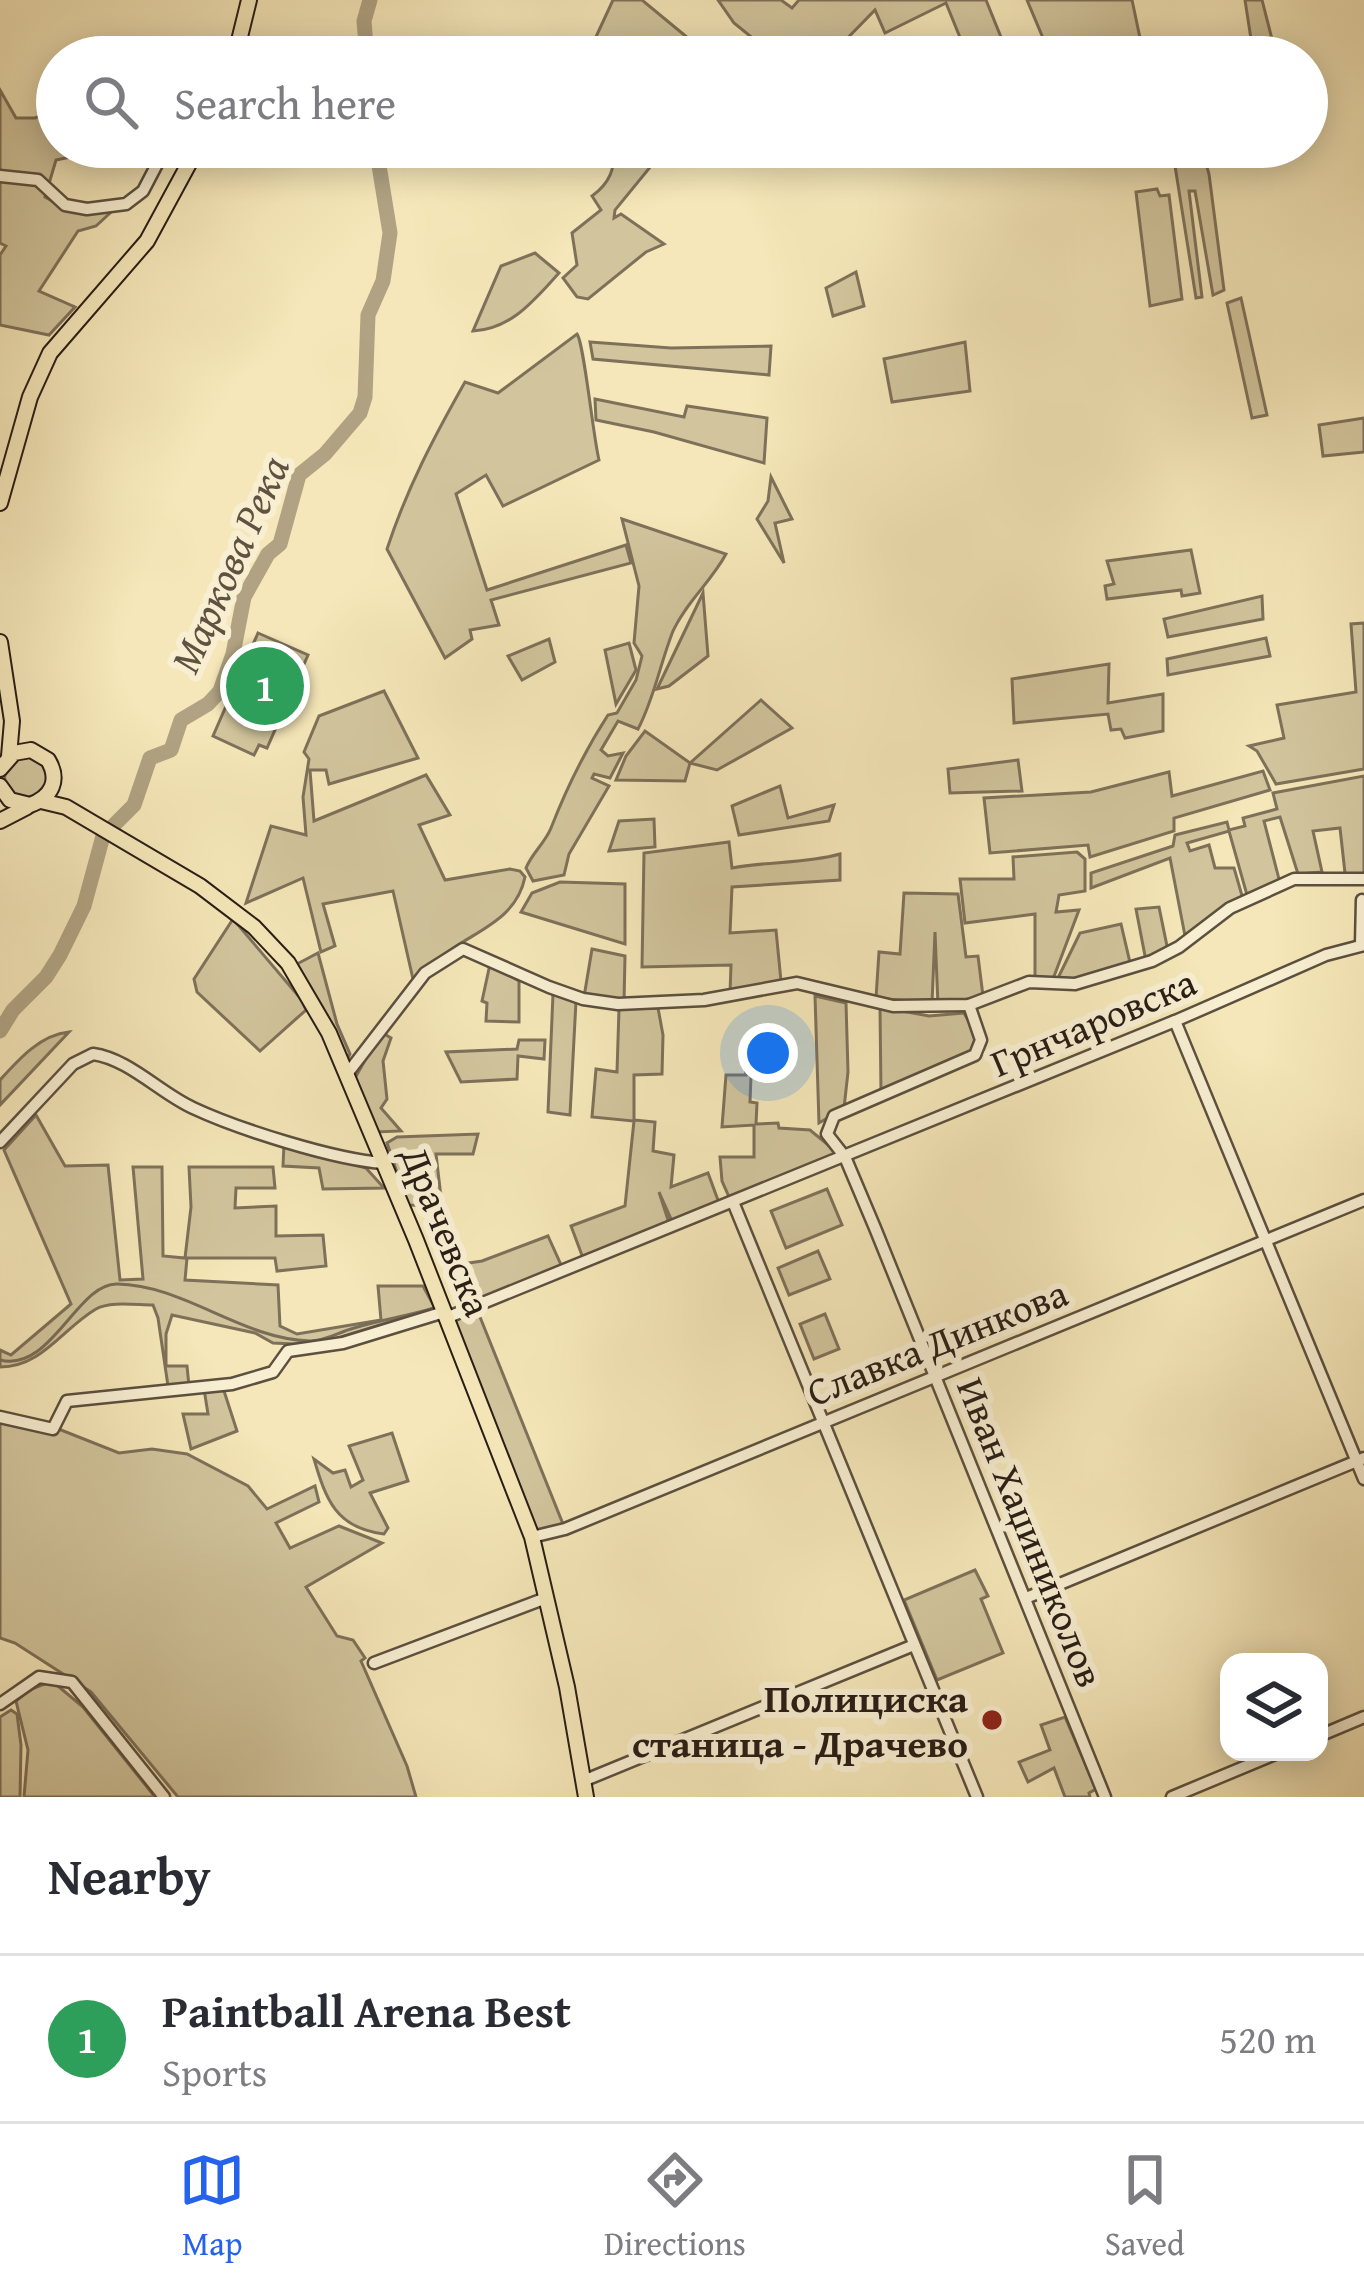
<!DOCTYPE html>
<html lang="en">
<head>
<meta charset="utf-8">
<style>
	body { margin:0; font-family:"Gentium Book Plus",serif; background:#f2f2f3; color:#2b2b33 }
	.controls { position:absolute; right:36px; bottom:36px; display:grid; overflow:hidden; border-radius:24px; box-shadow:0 6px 30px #0003 }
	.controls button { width:108px; height:108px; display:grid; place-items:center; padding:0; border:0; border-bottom:3px solid #e1e1e2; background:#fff; color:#2b2b33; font:60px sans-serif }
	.you { position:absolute; left:768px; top:1053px; width:42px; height:42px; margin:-30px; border:9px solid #fff; border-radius:50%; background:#1a73e8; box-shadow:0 0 0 18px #1a73e833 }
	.badge { display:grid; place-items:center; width:78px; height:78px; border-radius:50%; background:#2563eb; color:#fff; font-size:39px; font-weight:700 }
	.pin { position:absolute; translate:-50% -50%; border:6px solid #fff; box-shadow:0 3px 12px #0006 }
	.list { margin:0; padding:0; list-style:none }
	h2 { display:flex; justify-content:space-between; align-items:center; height:156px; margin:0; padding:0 48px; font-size:51px }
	h2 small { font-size:39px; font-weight:400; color:#7c7c81 }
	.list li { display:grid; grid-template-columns:78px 1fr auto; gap:36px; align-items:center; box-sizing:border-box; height:168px; padding:0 48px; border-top:3px solid #e1e1e2 }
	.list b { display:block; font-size:45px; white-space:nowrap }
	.list p { margin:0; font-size:39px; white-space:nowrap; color:#7c7c81 }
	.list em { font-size:39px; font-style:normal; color:#7c7c81 }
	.icon { flex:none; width:66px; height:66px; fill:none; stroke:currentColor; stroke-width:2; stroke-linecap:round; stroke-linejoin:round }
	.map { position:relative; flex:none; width:1364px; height:1797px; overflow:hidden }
	.search { position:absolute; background:#fff; box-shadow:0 6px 30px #0003; left:36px; right:36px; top:36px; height:132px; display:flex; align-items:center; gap:30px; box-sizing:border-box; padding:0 42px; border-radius:66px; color:#7c7c81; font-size:45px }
	.sheet { height:324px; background:#fff }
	nav { display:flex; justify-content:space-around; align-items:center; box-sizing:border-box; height:168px; border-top:3px solid #e1e1e2; background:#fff; font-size:33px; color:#7c7c81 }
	nav a { display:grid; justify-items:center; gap:6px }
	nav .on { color:#2563eb }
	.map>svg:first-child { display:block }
</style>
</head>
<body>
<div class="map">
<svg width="1364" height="1797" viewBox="0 0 1364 1797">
	<rect width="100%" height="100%" fill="#f5e7b9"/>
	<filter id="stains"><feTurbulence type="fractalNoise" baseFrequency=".00167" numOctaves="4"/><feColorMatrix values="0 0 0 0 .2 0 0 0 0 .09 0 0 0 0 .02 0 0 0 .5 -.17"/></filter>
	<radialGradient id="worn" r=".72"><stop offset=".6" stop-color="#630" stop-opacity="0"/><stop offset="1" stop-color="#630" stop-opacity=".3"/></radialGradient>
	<g fill="#d2c59d" stroke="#7e715a" stroke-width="3">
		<path d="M613,0H642L711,57H592L588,54Z"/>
		<path d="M718,0H781L792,8L799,0H986L1009,57H968L946,3L885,33L875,10L829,57H769L771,53L734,23Z"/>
		<path d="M1027,0H1132L1144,57H1051Z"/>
		<path d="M1245,0H1262L1274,47L1253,52Z"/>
		<path d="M0,90L16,118H35L57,109V147L105,150L56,160L45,197L65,208L121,203L96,226L78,231L39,291L75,307L49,335L0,325V255L6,246L0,243Z"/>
		<path d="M614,147L665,149L615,210L614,218L621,214L664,244L646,252L588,299L577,297L563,278L577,265L572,233L601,210L592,196C610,183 615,169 614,147Z"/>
		<path d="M1172,147H1201L1209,174L1224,290L1213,295L1195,191H1189L1202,297L1196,298Z"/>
		<path d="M1157,189L1160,196L1169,195L1182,299L1150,306L1136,192Z"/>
		<path d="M535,253L559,273C535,299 512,329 473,331L501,266Z"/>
		<path d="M856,272L864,306L833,316L826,288Z"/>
		<path d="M1241,298L1267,415L1252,418L1227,303Z"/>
		<path d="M577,334C584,343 593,436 599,460L503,506L486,475L456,494L487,590L626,545L631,563L491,600L499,625L470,630L472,639L445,658L387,549C407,488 434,437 465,382L498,393Z"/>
		<path d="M590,342L671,348L771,346L769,375L593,359Z"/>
		<path d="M965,342L970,391L892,402L884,359Z"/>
		<path d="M595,399L684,417L687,406L767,418L764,463L654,432L596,420Z"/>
		<path d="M1364,418V452L1323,456L1319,425Z"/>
		<path d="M771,477L792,519L775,523L784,563L757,519L768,501Z"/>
		<path d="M622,519L726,554C711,582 687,601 673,631C660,664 654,699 638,729L618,721L601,750L608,756L623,753L610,778L594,774L592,778L609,786L569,854L564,875L533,881L526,868C532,853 545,843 551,828C567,787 584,752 608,715L617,713L636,680L642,656L634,643L639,586Z"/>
		<path d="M1191,550L1200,593L1182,596L1181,590L1107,599L1105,586L1114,584L1107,561Z"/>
		<path d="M703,593L708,656L669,686L657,689Z"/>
		<path d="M1262,596L1263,619L1168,637L1164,619Z"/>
		<path d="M1364,623V769L1276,784L1257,751L1249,746L1284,738L1277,705L1356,692L1351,624Z"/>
		<path d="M258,633L308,655L267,748L259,745L254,755L213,736Z"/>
		<path d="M1266,638L1270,656L1168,675L1167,659Z"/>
		<path d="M549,639L555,662L522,680L508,656Z"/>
		<path d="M629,643L636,670L616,704L605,650Z"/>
		<path d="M1109,664L1108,703L1163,694V731L1125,738L1121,729L1111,730L1108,714L1014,723L1012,679Z"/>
		<path d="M384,691L418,758L329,784L326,770H310L314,821L426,775L450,815L419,825L445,880L510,869L520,871L525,877C517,917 481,929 452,949C438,958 426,969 413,979L393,891L323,904L335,946L321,952L303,878L246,903L271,826L306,835L303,797L309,759L304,752L319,716Z"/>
		<path d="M761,700L792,728L717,770L690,763L685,781L616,780L626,756L645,731L690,763Z"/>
		<path d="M15,756H37L50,776L40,797L16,799C1,780 1,776 15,756Z"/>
		<path d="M1018,760L1022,791L950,793L948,769Z"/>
		<path d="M1263,771L1270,790L1174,818V831L1090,857L1088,845L990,853L984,798L1091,792L1169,772L1172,796Z"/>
		<path d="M1364,776V878L1345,873L1340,828L1313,831L1322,872L1298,874L1280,817L1264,821L1280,883L1247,895L1229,831L1187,843L1190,851L1209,845L1215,868H1234L1243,899L1186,941L1170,858L1091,888V873L1173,846L1175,835L1227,822L1229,830L1245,826L1243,818L1277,809L1273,793Z"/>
		<path d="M780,786L788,818L834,805L829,821L739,835L732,806Z"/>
		<path d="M654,819L655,847L609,851L619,821Z"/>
		<path d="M729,842L732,868C768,861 804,864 840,854V880L732,887L730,933L776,930L781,981L730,993L731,965L642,967L644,853Z"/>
		<path d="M1077,852L1085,859V891L1059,895L1056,912L1079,910L1053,979H1035V914L965,923L960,879H1014L1013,857Z"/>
		<path d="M560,882L625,884V944L521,912L532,893Z"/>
		<path d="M904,893L958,894L966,957L978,956L983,996L938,1005L935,932L932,1003L876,998L879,952L900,954Z"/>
		<path d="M1159,907L1168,951L1146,961L1136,909Z"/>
		<path d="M233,919L301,999L306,1010L260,1051L197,992L194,979Z"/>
		<path d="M1121,924L1131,967L1073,981L1057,980L1080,933Z"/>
		<path d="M592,949L625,956L624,1002L584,997Z"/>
		<path d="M318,953L337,1024L350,1054L348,1058L297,964Z"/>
		<path d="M490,964L519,981V1022L486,1021L487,1003L482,1001Z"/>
		<path d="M553,994L576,1001L570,1115L548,1112Z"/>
		<path d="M815,996L846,1003L848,1072L844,1108L819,1123Z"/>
		<path d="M880,1007L929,1016L964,1013L978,1038L977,1048L964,1058L881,1093Z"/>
		<path d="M658,1008L663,1035L662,1074L634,1075V1120L655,1122L653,1151L674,1155L671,1187L708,1173L719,1203L672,1221L659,1192L669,1223L583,1258L571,1226L625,1206L634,1121L592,1117L596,1069L617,1072L619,1009Z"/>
		<path d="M69,1032L0,1105V1080C19,1059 40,1035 69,1032Z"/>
		<path d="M381,1032L391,1038L383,1061L387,1099L381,1108L401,1131L376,1132L355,1078Z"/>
		<path d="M519,1040H545L544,1059L518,1056L517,1079L461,1082L446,1052L517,1049Z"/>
		<path d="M744,1046L765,1047L766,1076H751L750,1102L757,1103L756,1124L778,1123L779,1128L810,1130L838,1153L730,1199L722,1181L720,1157H754V1125L722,1127L726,1075H746Z"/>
		<path d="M36,1115L65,1166L108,1165L120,1280L143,1279L133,1167H162L163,1256L185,1258L191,1207L189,1167H273L275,1188H236L235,1208L276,1206V1236L323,1235L326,1266L277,1271L275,1258H187L185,1280L278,1285L280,1326L297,1334L381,1320L378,1286H423L435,1308L315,1345L273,1343L255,1333L172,1315L166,1334V1366H187L189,1386H168L158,1318L153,1305C136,1305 110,1301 96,1309C62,1329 42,1367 0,1367V1350L11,1355L71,1304L4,1150Z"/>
		<path d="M478,1134L473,1154H436L442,1206L408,1205L387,1143L397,1137Z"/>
		<path d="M284,1144L366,1168L384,1188L323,1189L319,1168L283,1166Z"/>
		<path d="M827,1189L842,1225L786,1248L771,1211Z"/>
		<path d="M548,1236L562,1267L471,1305L465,1286L454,1288L449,1266L482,1261Z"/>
		<path d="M818,1251L830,1279L789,1295L778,1268Z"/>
		<path d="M476,1307L565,1529L532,1537L446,1318Z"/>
		<path d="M825,1314L839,1349L814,1359L800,1324Z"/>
		<path d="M204,1389L224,1391L237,1431L191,1449L183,1414H208Z"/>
		<path d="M0,1417L46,1424L119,1453L152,1449L187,1454L248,1486L267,1509L315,1486L319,1502L276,1523L290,1548L339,1526L382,1543L306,1587L337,1636L353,1640L365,1658L361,1661L407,1766L416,1797H178L91,1692L15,1643L0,1638Z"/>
		<path d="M392,1433L408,1481L370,1493L388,1528L384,1534C336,1528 326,1500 314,1459L333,1473L345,1470L351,1487L363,1480L349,1446Z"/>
		<path d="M975,1570L988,1596L981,1599L1003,1653L937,1680L904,1600Z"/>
		<path d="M52,1681L83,1707L155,1797H24L28,1750L16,1701L29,1690Z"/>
		<path d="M11,1710L17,1714L21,1745L20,1797H0V1717Z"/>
		<path d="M1065,1717L1096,1789L1089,1793L1090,1797H1065L1054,1768L1028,1782L1019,1762L1050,1750L1041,1725Z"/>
	</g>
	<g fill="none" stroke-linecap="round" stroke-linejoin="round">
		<path stroke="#7a6d57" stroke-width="3" d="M0,1360C51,1373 77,1283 117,1284C185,1285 241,1339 310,1341C326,1341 339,1332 354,1328C380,1320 408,1316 434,1308"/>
		<g stroke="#b0a282" stroke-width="15">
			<path d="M367,57L364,21L370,0"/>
			<path d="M0,1031L13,1010L46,977L60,955L84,906L103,836L134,805L150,758L171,750L181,720L208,704L220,691L233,654L244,597L268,554L280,544L299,475L325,454L360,413L365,397L368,315L383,281L390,233L376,147"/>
		</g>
		<defs>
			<g id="minor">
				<path d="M0,176L38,180L65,205L87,209L126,204L143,191L166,147"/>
				<path d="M1361,944L1362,900"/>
				<path d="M969,1005L981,1040L975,1055L834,1116L827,1134L845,1157L875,1228L1105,1797"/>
				<path d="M1175,1021L1364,1479"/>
				<path d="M347,1074L425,973L463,949L549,987L583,999L618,1004L704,1000L797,983L893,1006L969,1005L1029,982L1075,984L1152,961L1179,947L1230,908L1294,879H1364"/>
				<path d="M0,1142L73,1064L93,1054C129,1059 160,1093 193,1108C238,1129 335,1160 384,1163"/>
				<path d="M733,1202L977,1797"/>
				<path d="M446,1318L1175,1021L1326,955L1364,945"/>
				<path d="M0,1417L53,1429L67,1401L232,1384L273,1372L288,1351L343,1343L444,1312"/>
				<path d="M532,1537L565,1529L1364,1200"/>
				<path d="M1026,1598L1364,1458"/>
				<path d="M374,1663L546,1598"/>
				<path d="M0,1704L39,1677L72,1682L164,1797"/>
				<path d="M1319,1736L1364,1717"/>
				<path d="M583,1781L914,1645"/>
				<path d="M1172,1797L1280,1752"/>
			</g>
			<g id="major">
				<path d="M235,57L249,0"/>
				<path d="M0,503L30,397L50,353L147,241L198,147"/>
				<path d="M0,642L12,721L9,756"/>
				<path d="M0,769L14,753L31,750L48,760C60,780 52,797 30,805L10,800L0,786"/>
				<path d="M41,801L66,807L200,886L254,927L288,963L329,1033L416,1240L532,1537L567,1687L586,1797"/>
				<path d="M0,821L27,807"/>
			</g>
		</defs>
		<use href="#minor" stroke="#5c503f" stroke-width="15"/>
		<use href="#major" stroke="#291d16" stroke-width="18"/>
		<use href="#minor" stroke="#f8efd2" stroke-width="10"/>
		<use href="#major" stroke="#f5e7b9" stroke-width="14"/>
	</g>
	<circle fill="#8f2418" stroke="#f8efd2" stroke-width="4.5" cx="992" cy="1720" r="12"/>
	<g text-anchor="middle" stroke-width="12" stroke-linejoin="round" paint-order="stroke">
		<g font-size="39" fill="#291d16" stroke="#f8efd2">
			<text transform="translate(1093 1022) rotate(-23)" y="14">Грнчаровска</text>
			<text transform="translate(447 1231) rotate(68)" y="14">Драчевска</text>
			<text transform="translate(937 1342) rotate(-22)" y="14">Славка Динкова</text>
			<text transform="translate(1031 1532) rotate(68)" y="14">Иван Хаџиниколов</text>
		</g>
		<g font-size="39" font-weight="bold" fill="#291d16" stroke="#f8efd2" text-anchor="end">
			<text x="968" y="1712">Полициска<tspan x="968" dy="45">станица - Драчево</tspan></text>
		</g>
		<g font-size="42" font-style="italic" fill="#5f5241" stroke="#f8efd2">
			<text transform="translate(229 564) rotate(-66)" y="15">Маркова Река</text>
		</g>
	</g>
	<rect width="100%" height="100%" filter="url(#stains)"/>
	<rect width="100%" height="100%" fill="url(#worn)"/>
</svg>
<div class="controls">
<button><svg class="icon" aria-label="layers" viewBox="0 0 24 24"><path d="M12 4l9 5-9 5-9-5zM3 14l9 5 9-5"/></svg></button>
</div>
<div class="you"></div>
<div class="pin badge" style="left:265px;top:686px;background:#2e9e5b">1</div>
<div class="search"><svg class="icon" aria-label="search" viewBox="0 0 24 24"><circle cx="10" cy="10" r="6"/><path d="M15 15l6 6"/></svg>Search here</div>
</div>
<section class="sheet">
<h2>Nearby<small></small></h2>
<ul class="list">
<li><span class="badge" style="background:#2e9e5b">1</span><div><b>Paintball Arena Best</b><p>Sports</p></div><em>520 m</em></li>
</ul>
</section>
<nav>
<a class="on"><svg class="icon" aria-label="map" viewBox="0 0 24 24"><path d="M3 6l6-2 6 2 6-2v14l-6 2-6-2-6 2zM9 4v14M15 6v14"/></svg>Map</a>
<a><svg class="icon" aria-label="directions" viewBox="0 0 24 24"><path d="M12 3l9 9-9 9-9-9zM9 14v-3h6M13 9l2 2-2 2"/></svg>Directions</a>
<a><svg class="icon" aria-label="saved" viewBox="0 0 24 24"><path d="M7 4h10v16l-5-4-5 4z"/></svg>Saved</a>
</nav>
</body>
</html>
